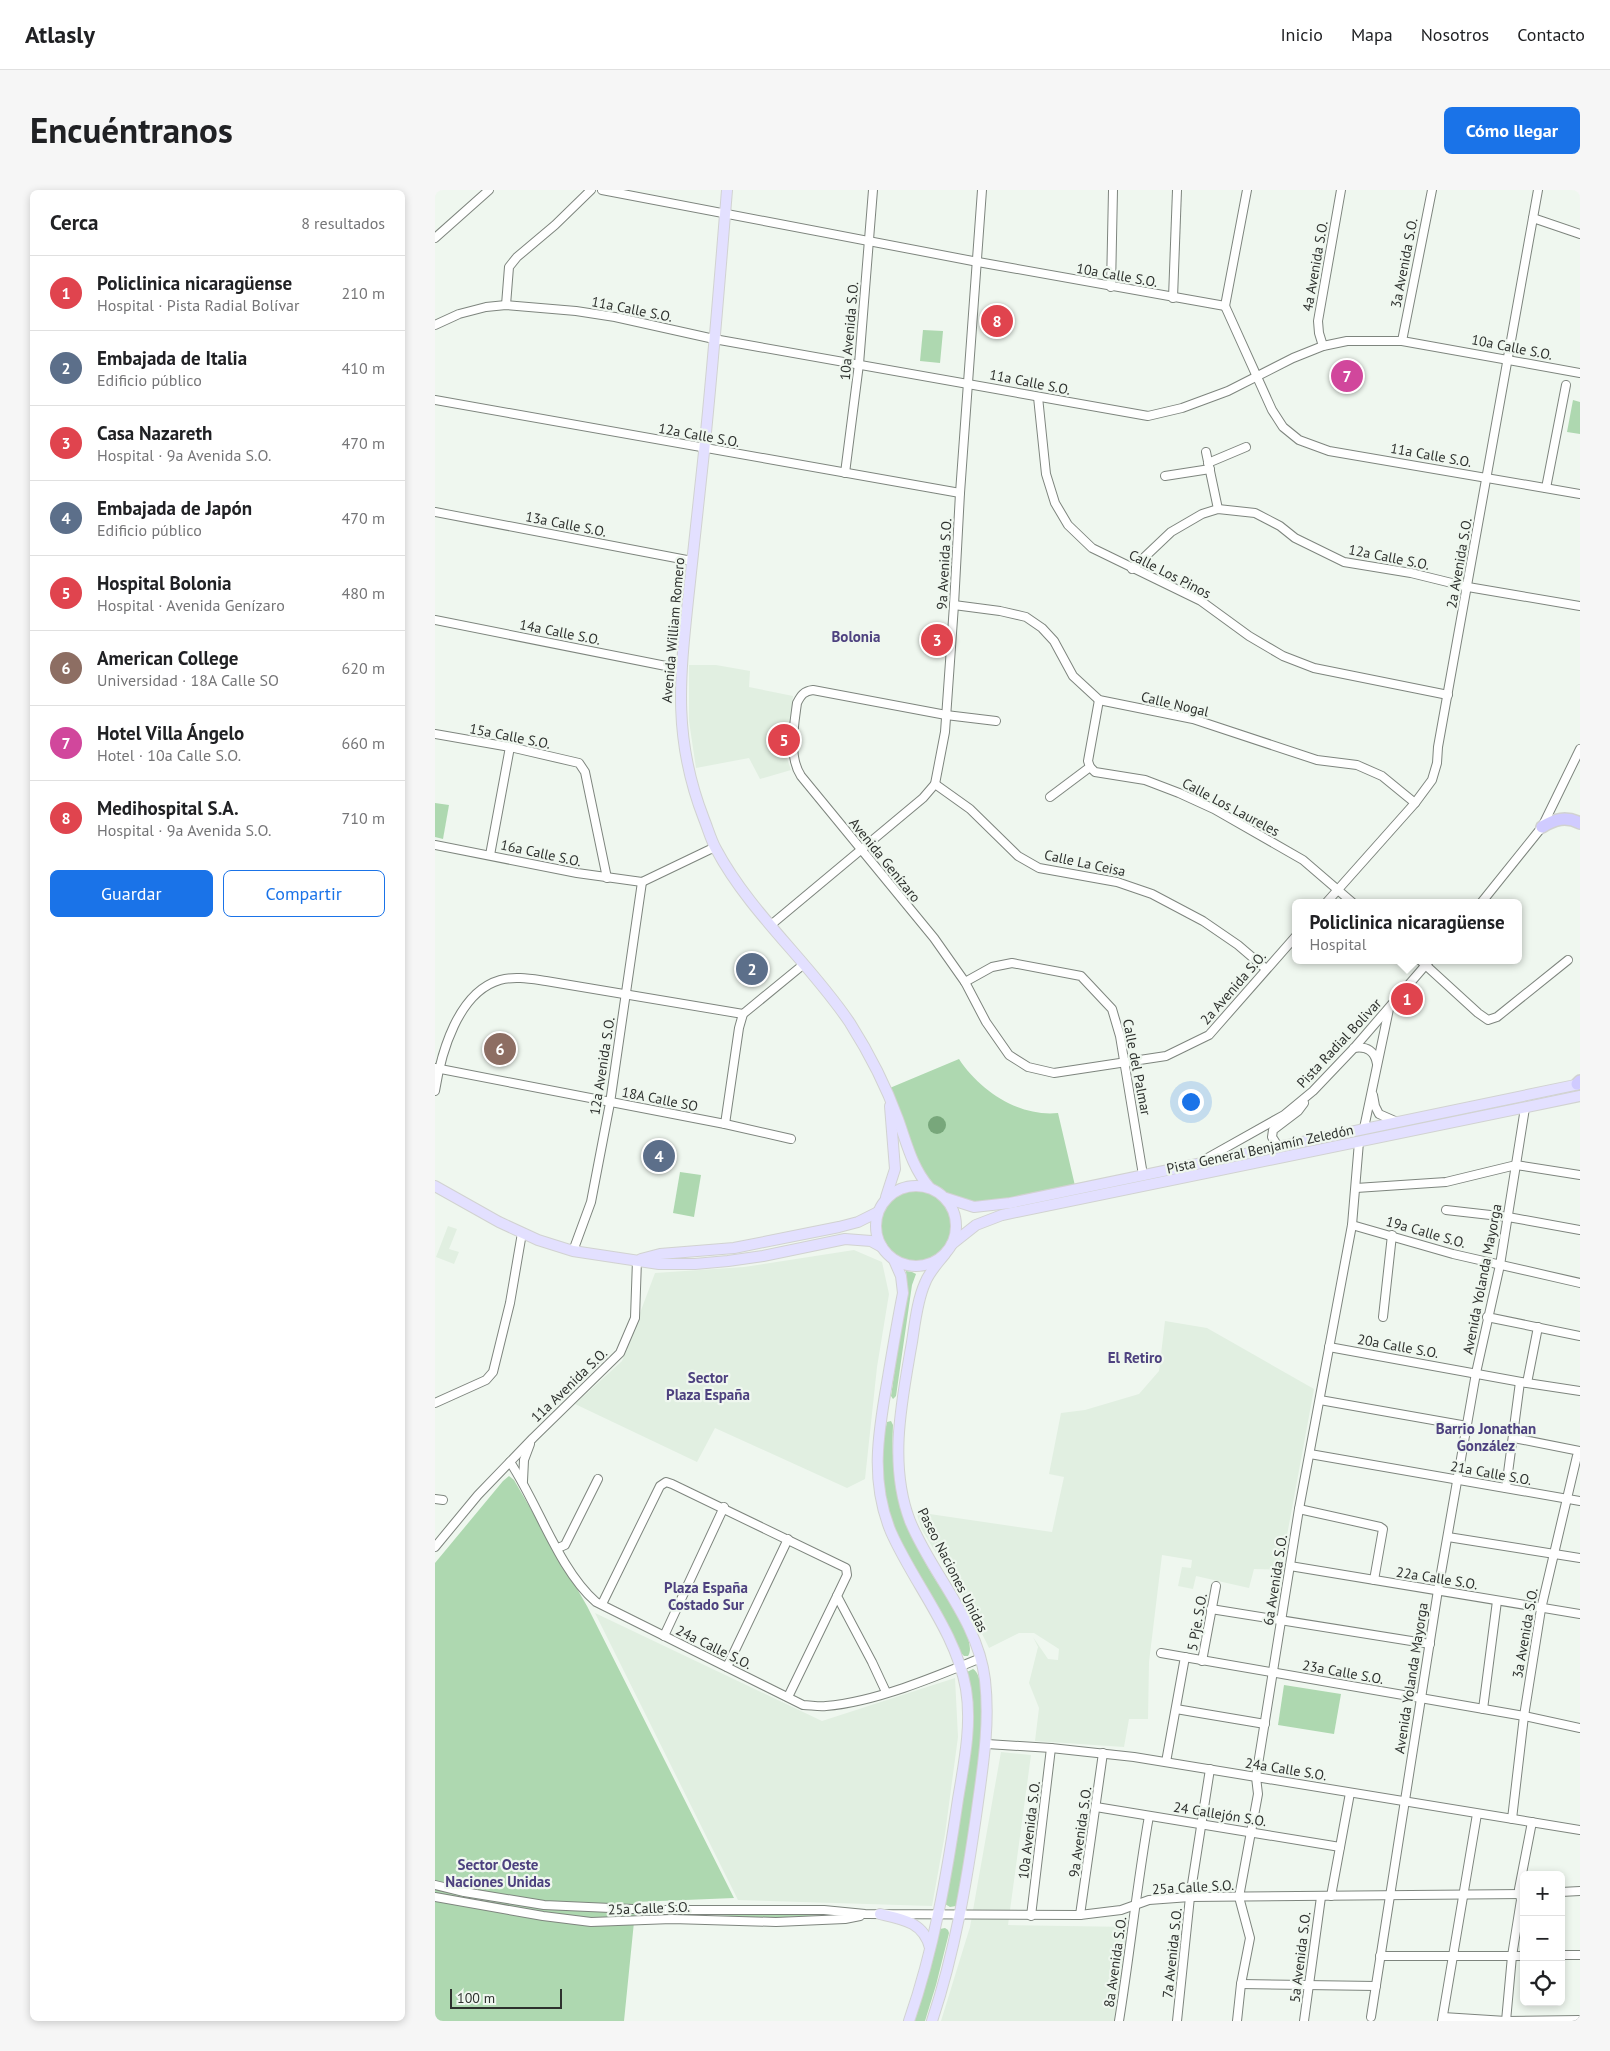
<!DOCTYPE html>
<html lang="es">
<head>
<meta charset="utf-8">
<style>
	body { margin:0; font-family:"PT Sans",sans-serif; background:#f6f6f6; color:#202124 }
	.controls { position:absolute; right:15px; bottom:15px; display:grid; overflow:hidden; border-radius:8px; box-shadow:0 2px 8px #0003 }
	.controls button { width:45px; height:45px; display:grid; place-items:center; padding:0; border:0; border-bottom:1px solid #e0e0e0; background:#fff; color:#202124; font:25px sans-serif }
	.scale { position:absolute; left:15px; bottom:12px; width:112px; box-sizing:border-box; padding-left:5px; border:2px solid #2e312e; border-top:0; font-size:14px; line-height:18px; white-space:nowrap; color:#2e312e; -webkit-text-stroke:4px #eff7ef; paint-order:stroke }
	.you { position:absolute; left:755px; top:911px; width:18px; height:18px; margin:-12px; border:4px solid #fff; border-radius:50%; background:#1a73e8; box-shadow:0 0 0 8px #1a73e833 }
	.badge { display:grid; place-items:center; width:32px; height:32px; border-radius:50%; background:#1a73e8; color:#fff; font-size:16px; font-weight:700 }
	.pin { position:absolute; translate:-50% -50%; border:2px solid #fff; box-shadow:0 1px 5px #0006 }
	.popup { position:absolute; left:857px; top:709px; width:230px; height:65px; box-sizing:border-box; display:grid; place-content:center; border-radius:8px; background:#fff; filter:drop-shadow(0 1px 4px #0005); font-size:16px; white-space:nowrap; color:#757577 }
	.popup b { font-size:19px; color:#202124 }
	.popup::after { content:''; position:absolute; left:50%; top:100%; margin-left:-10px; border:10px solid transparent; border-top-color:#fff }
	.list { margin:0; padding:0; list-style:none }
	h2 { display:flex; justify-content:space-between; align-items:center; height:65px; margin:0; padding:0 20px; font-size:21px }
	h2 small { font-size:16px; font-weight:400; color:#757577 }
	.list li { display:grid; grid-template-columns:32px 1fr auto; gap:15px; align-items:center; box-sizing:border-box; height:75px; padding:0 20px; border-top:1px solid #e0e0e0 }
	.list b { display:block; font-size:19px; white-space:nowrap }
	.list p { margin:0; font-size:16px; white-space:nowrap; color:#757577 }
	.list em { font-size:16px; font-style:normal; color:#757577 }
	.actions { display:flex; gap:10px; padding:15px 20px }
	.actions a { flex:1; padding:11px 0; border:1px solid #1a73e8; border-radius:8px; text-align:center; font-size:18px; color:#1a73e8 }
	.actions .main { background:#1a73e8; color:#fff }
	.icon { flex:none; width:28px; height:28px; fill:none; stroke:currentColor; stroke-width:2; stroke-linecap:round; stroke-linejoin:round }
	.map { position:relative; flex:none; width:1145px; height:1831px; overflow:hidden; border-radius:8px }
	header { display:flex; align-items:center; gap:30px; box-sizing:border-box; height:70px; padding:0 25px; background:#fff; border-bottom:1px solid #e0e0e0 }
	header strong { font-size:24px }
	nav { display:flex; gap:28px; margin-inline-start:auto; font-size:18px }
	.intro { display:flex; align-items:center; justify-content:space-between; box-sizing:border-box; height:120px; padding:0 30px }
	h1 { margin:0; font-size:35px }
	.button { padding:12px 22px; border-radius:8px; background:#1a73e8; color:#fff; font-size:18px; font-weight:700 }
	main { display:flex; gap:30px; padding:0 30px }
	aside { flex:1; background:#fff; border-radius:8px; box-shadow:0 2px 8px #0003 }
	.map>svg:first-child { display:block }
</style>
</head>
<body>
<header>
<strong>Atlasly</strong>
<nav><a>Inicio</a><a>Mapa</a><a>Nosotros</a><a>Contacto</a></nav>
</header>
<div class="intro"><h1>Encuéntranos</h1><a class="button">Cómo llegar</a></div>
<main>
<aside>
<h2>Cerca<small>8 resultados</small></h2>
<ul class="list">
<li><span class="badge" style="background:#e0444e">1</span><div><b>Policlinica nicaragüense</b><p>Hospital · Pista Radial Bolívar</p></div><em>210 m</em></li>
<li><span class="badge" style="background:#5c6f8a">2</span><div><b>Embajada de Italia</b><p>Edificio público</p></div><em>410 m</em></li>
<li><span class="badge" style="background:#e0444e">3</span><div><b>Casa Nazareth</b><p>Hospital · 9a Avenida S.O.</p></div><em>470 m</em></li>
<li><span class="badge" style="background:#5c6f8a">4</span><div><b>Embajada de Japón</b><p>Edificio público</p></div><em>470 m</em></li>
<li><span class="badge" style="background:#e0444e">5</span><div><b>Hospital Bolonia</b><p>Hospital · Avenida Genízaro</p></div><em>480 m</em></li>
<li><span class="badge" style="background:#8d6e63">6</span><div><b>American College</b><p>Universidad · 18A Calle SO</p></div><em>620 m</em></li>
<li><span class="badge" style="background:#d1479c">7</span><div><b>Hotel Villa Ángelo</b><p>Hotel · 10a Calle S.O.</p></div><em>660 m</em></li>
<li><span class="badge" style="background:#e0444e">8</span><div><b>Medihospital S.A.</b><p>Hospital · 9a Avenida S.O.</p></div><em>710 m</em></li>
</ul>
<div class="actions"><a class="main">Guardar</a><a>Compartir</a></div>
</aside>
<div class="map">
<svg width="1145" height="1831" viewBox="0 0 1145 1831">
	<rect width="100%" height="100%" fill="#eff7ef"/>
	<g fill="#e1efe1">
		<path d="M254,475H281L315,481L314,497L358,506L351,565L356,580L325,589L314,568L261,578L254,531Z"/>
		<path d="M13,1036L22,1039L14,1059L24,1062L19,1074L1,1067Z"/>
		<path d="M419,1060L447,1072L454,1104L442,1177L430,1289L412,1298L280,1238L262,1272L140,1214L187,1171L220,1083L309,1077Z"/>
		<path d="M730,1131L772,1138L879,1199L848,1367V1380L819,1379L814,1398L761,1386L758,1399L743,1396L747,1377L756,1378L757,1370L727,1365L714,1472L713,1529H694L689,1557L600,1551L604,1518L594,1493L603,1457L598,1447L613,1469L623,1470L624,1459L599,1443H584L554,1458L536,1421L487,1340L481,1322L617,1342L629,1287L614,1284L626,1223L650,1220L704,1204L724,1181Z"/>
		<path d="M160,1423L387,1531L520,1488L523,1547L510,1644L497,1716L303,1710Z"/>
		<path d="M566,1562L596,1565L573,1735L697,1737L680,1831H506L535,1737Z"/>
	</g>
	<g fill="#aed8b0">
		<path d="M488,140L508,141L505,173L485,171Z"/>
		<path d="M1138,210L1145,212V244L1132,242Z"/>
		<path d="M0,613L14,615L8,649L0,647Z"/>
		<path d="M524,869C545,901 584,927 623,923L641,1000L549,1017L511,1008L494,997L450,900Z"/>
		<path d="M245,982L266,985L259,1027L238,1023Z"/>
		<circle cx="481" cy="1036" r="35"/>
		<path d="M471,1081L477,1082L481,1084L477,1095L461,1206L458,1209L456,1206L472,1093Z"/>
		<path d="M456,1231L458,1235C455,1299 469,1340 503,1394C512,1407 543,1452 533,1466H529L525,1462C492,1403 448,1343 445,1273C445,1260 449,1245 452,1232Z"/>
		<path d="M74,1286L79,1290L152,1416L299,1708L201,1712L189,1831H0V1373L68,1291Z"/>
		<path d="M538,1479C564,1493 528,1680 523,1712L521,1716L515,1717L510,1714L535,1547L532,1482Z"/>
		<path d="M849,1495L906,1504L899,1544L843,1535Z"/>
		<path d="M312,1723L390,1725L330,1728L280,1725Z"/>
		<path d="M510,1738L513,1740L514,1743L501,1795L490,1831H476L505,1739Z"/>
	</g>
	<circle fill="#78a77b" cx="502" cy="935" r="9"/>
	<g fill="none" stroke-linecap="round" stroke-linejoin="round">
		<defs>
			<g id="minor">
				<path d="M167,0L543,72L790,116"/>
				<path d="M1098,28L1145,44"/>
				<path d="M0,48L54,0"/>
				<path d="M676,97L678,0"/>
				<path d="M738,108L742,0"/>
				<path d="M71,115L74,77L82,67L120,35L156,0"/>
				<path d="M790,116L837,220L848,237L864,250L894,261L1145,304"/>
				<path d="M790,116L812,0"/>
				<path d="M0,135L24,124L51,117L71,115L141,121L180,127L279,149L713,226L747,218L793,201L858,168L888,156L912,151H967L1145,183"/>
				<path d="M967,151L997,0"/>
				<path d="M888,156L884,143L883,131L906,0"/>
				<path d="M603,207L611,284L620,313L633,335L657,358L766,411L814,446L848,466L879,478L1013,505"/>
				<path d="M0,210L525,303"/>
				<path d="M771,262L783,319"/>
				<path d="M773,273L811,257"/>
				<path d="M410,283L424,174L438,0"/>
				<path d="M730,286L775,279"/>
				<path d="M1111,298L1131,195"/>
				<path d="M0,322L257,371"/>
				<path d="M697,379L736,342L767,324L783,319L820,323L845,336L860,348L909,372L976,383L1033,397L1145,416"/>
				<path d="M519,415L565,421L591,427L607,438L619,451L638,486L664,510L758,529L882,570L922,575L947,586L980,613"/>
				<path d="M0,430L246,479"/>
				<path d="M664,510L653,571L655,577L660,582L710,590L744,603L779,619L868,670L918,713"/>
				<path d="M561,531L511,525L378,500C369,501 366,505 362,513C359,536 353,566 366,586L499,748L530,792L551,832L574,865L593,877L619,883L731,866L774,845L861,746"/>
				<path d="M0,544L75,557L144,573L150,582L172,688"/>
				<path d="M500,594L535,619L583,666L604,678L682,692L717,704L768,731L803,755L831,779"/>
				<path d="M615,607L655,577"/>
				<path d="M0,655L142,683L207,692L280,657"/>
				<path d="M55,665L75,557"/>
				<path d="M891,713L980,613L997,590L1002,573L1003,557L1103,0"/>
				<path d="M1046,713L1107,637L1145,559"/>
				<path d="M337,734L488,608L500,594L510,542L519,415L525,303L547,0"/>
				<path d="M985,770L1043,823L1053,830L1062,827L1133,770"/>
				<path d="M530,792L557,777L577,773L646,786L677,819L685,846L708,985"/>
				<path d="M919,858C932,856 940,861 942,874"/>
				<path d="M0,878L290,934L356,949"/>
				<path d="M0,901C6,863 23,802 65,790C80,786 96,789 111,791L308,824"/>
				<path d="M938,905L940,916L944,924L960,931"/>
				<path d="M290,934L304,838L308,824L369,774"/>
				<path d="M929,938L954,819"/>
				<path d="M844,958L837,947L838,940L863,921L869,913"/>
				<path d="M767,971L849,925L878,901L919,858L995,770"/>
				<path d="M921,998L1011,992L1081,975L1145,985"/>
				<path d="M1011,1020L1073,1027L1145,1040"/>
				<path d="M917,1035L1018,1064L1145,1093"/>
				<path d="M138,1061L156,1012L175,913L207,692"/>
				<path d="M948,1127L957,1045"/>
				<path d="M1052,1127L1145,1146"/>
				<path d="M894,1157L1092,1193L1145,1201"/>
				<path d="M1092,1193L1103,1137"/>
				<path d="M885,1210L1032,1236"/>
				<path d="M0,1213L51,1190L58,1182L75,1113L87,1043"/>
				<path d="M1079,1248L1145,1261"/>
				<path d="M875,1264L1145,1311"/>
				<path d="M75,1272C103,1314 124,1380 161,1412L368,1515C375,1515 384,1517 391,1516C440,1512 500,1487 546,1468"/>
				<path d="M88,1291L89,1270L95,1254"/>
				<path d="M1071,1298L1085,1192"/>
				<path d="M0,1309L8,1310"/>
				<path d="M864,1319L945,1337L948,1339L939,1390"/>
				<path d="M1013,1347L1145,1368"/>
				<path d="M0,1357L43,1305L98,1248L185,1163L200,1128L202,1070"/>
				<path d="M123,1358L130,1355L163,1289"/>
				<path d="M855,1376L1145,1424"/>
				<path d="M167,1414L225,1296L231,1292L237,1294L411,1378L412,1385L402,1406L437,1472L451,1502"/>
				<path d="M776,1419L995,1454"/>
				<path d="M229,1446L289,1317"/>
				<path d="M726,1463L1089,1526L1145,1538"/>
				<path d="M767,1471L781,1396"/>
				<path d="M292,1477L353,1349"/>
				<path d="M353,1507L402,1406"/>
				<path d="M741,1519L830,1534"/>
				<path d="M1048,1519L1062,1411"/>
				<path d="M552,1554L616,1558L699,1567L1145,1640"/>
				<path d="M731,1572L750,1467"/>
				<path d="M661,1617L905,1657"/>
				<path d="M1077,1629L1089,1526L1106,1419L1142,1266L1145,1264"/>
				<path d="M0,1695L29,1702L109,1715L220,1720H389L430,1724L645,1725L686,1720L714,1710L755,1707L1089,1704"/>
				<path d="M1126,1702L1145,1701"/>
				<path d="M896,1706L915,1603"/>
				<path d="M0,1707L108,1726L156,1732L237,1729L341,1732L410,1729L425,1726"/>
				<path d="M645,1725L668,1563"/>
				<path d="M596,1726L616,1558"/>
				<path d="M1126,1765H1145"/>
				<path d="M945,1766H1089"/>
				<path d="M806,1794L941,1796"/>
				<path d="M936,1827L1003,1400L1041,1183L1065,1075L1090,918"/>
				<path d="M1008,1827L1071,1831L1145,1830"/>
				<path d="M684,1831C695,1763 702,1694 714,1626"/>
				<path d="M742,1831L755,1707L775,1579"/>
				<path d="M802,1831L806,1794L815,1748L804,1707L823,1604L821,1587L864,1319L917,1035L924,952"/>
				<path d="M869,1831L886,1707"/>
				<path d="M1007,1831L1042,1624"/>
				<path d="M1071,1831L1077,1766L1086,1710L1084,1699L1097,1632"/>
			</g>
			<g id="major">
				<path d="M292,0C285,87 278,175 269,262C264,309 259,355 254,401C245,486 237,547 269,629C273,639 276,650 281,659C315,723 375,773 415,833C434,863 451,896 463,929C472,954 477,977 494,997"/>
				<circle cx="481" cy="1036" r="40"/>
				<path d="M0,996L64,1032L103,1050L138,1061L224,1074H260L293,1071L328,1066L410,1049L436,1051L447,1057"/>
				<path d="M451,1007L460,979L455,916"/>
				<path d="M511,1008L539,1017L575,1013L1145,894"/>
				<path d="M517,1054L541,1035L567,1025L1145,906"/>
				<path d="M206,1069L225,1064L299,1058L404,1037L423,1032L443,1022"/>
				<path d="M459,1070L466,1086L468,1103C462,1133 457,1163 452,1193C443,1244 435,1292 456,1342C479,1394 521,1442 531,1499C537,1535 529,1573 523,1609C512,1684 499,1759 474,1831"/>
				<path d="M445,1724C467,1729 489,1732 495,1758"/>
				<path d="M497,1831C520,1762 532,1690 542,1619C548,1575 555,1534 550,1490C543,1430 497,1385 475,1331C453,1274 467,1210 477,1152C480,1133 482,1111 490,1093C494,1082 503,1073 510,1064"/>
			</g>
			<g id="highway">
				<path d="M1107,637C1120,629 1131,626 1145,633"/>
				<path d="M1142,894L1145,891"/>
			</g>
		</defs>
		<use href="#minor" stroke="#7e857e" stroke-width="10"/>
		<use href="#major" stroke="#d1d2d1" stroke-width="12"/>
		<use href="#highway" stroke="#d1d2d1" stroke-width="14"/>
		<use href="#minor" stroke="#fff" stroke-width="8"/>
		<use href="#major" stroke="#e3e0ff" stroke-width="10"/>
		<use href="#highway" stroke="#d0cbff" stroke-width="11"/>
	</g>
	<g text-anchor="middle" stroke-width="4.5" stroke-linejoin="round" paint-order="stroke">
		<g font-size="14" fill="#2e312e" stroke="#eff7ef">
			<text transform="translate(969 73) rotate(-79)" y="5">3a Avenida S.O.</text>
			<text transform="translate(880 76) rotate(-80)" y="5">4a Avenida S.O.</text>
			<text transform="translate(682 85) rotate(10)" y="5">10a Calle S.O.</text>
			<text transform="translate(197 119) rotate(11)" y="5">11a Calle S.O.</text>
			<text transform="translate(414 141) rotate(-85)" y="5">10a Avenida S.O.</text>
			<text transform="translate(1077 157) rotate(11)" y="5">10a Calle S.O.</text>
			<text transform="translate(595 192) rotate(11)" y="5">11a Calle S.O.</text>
			<text transform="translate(264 245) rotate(10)" y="5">12a Calle S.O.</text>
			<text transform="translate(996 265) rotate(10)" y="5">11a Calle S.O.</text>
			<text transform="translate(131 334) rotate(11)" y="5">13a Calle S.O.</text>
			<text transform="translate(954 367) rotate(11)" y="5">12a Calle S.O.</text>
			<text transform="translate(1024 373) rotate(-80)" y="5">2a Avenida S.O.</text>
			<text transform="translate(509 374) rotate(-87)" y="5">9a Avenida S.O.</text>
			<text transform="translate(735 384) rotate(27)" y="5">Calle Los Pinos</text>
			<text transform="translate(238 440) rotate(-85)" y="5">Avenida William Romero</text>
			<text transform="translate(125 442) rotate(11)" y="5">14a Calle S.O.</text>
			<text transform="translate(740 514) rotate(13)" y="5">Calle Nogal</text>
			<text transform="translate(75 546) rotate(11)" y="5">15a Calle S.O.</text>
			<text transform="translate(796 617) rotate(28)" y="5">Calle Los Laureles</text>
			<text transform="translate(106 663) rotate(12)" y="5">16a Calle S.O.</text>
			<text transform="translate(450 670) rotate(51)" y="5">Avenida Genízaro</text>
			<text transform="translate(650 673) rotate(12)" y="5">Calle La Ceisa</text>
			<text transform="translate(798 798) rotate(-49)" y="5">2a Avenida S.O.</text>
			<text transform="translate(904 853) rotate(-47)" y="5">Pista Radial Bolivar</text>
			<text transform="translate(167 876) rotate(-81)" y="5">12a Avenida S.O.</text>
			<text transform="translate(702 877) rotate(79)" y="5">Calle del Palmar</text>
			<text transform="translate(225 909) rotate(11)" y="5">18A Calle SO</text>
			<text transform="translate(825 959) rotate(-12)" y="5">Pista General Benjamín Zeledón</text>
			<text transform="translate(991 1042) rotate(16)" y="5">19a Calle S.O.</text>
			<text transform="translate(1047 1089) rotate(-79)" y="5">Avenida Yolanda Mayorga</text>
			<text transform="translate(963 1156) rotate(10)" y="5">20a Calle S.O.</text>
			<text transform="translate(134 1195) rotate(-44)" y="5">11a Avenida S.O.</text>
			<text transform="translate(1056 1283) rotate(10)" y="5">21a Calle S.O.</text>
			<text transform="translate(518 1380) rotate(63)" y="5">Paseo Naciones Unidas</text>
			<text transform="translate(1002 1388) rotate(9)" y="5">22a Calle S.O.</text>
			<text transform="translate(840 1390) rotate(-81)" y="5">6a Avenida S.O.</text>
			<text transform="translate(762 1432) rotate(-80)" y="5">5 Pje. S.O.</text>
			<text transform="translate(1090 1443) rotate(-80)" y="5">3a Avenida S.O.</text>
			<text transform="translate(279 1457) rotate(26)" y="5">24a Calle S.O.</text>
			<text transform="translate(908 1482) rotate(10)" y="5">23a Calle S.O.</text>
			<text transform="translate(976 1488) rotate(-81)" y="5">Avenida Yolanda Mayorga</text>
			<text transform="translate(851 1579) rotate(9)" y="5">24a Calle S.O.</text>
			<text transform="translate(785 1624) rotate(9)" y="5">24 Callejón S.O.</text>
			<text transform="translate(594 1640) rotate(-83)" y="5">10a Avenida S.O.</text>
			<text transform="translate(645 1642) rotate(-82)" y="5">9a Avenida S.O.</text>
			<text transform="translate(758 1697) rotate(-3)" y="5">25a Calle S.O.</text>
			<text transform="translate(214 1718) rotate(-2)" y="5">25a Calle S.O.</text>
			<text transform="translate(737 1763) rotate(-84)" y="5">7a Avenida S.O.</text>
			<text transform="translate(865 1767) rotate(-83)" y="5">5a Avenida S.O.</text>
			<text transform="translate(680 1772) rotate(-82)" y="5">8a Avenida S.O.</text>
		</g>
		<g font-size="15" font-weight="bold" fill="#4d417f" stroke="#eff7ef">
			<text x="421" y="452">Bolonia</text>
			<text x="700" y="1173">El Retiro</text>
			<text x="273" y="1193">Sector<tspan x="273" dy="17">Plaza España</tspan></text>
			<text x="1051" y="1244">Barrio Jonathan<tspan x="1051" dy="17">González</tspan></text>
			<text x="271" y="1403">Plaza España<tspan x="271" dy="17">Costado Sur</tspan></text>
			<text x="63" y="1680">Sector Oeste<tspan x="63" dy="17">Naciones Unidas</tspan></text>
		</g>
	</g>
</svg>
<div class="controls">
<button>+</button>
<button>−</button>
<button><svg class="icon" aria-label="locate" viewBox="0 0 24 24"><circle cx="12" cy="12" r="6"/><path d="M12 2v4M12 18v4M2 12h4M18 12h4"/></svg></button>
</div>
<div class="scale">100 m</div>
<div class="you"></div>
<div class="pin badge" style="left:972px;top:809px;background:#e0444e">1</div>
<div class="popup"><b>Policlinica nicaragüense</b>Hospital</div>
<div class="pin badge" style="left:317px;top:779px;background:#5c6f8a">2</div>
<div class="pin badge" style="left:502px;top:450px;background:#e0444e">3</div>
<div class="pin badge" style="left:224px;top:966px;background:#5c6f8a">4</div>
<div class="pin badge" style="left:349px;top:550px;background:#e0444e">5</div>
<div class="pin badge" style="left:65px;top:859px;background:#8d6e63">6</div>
<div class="pin badge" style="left:912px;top:186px;background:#d1479c">7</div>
<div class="pin badge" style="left:562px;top:131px;background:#e0444e">8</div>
</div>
</main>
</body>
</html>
